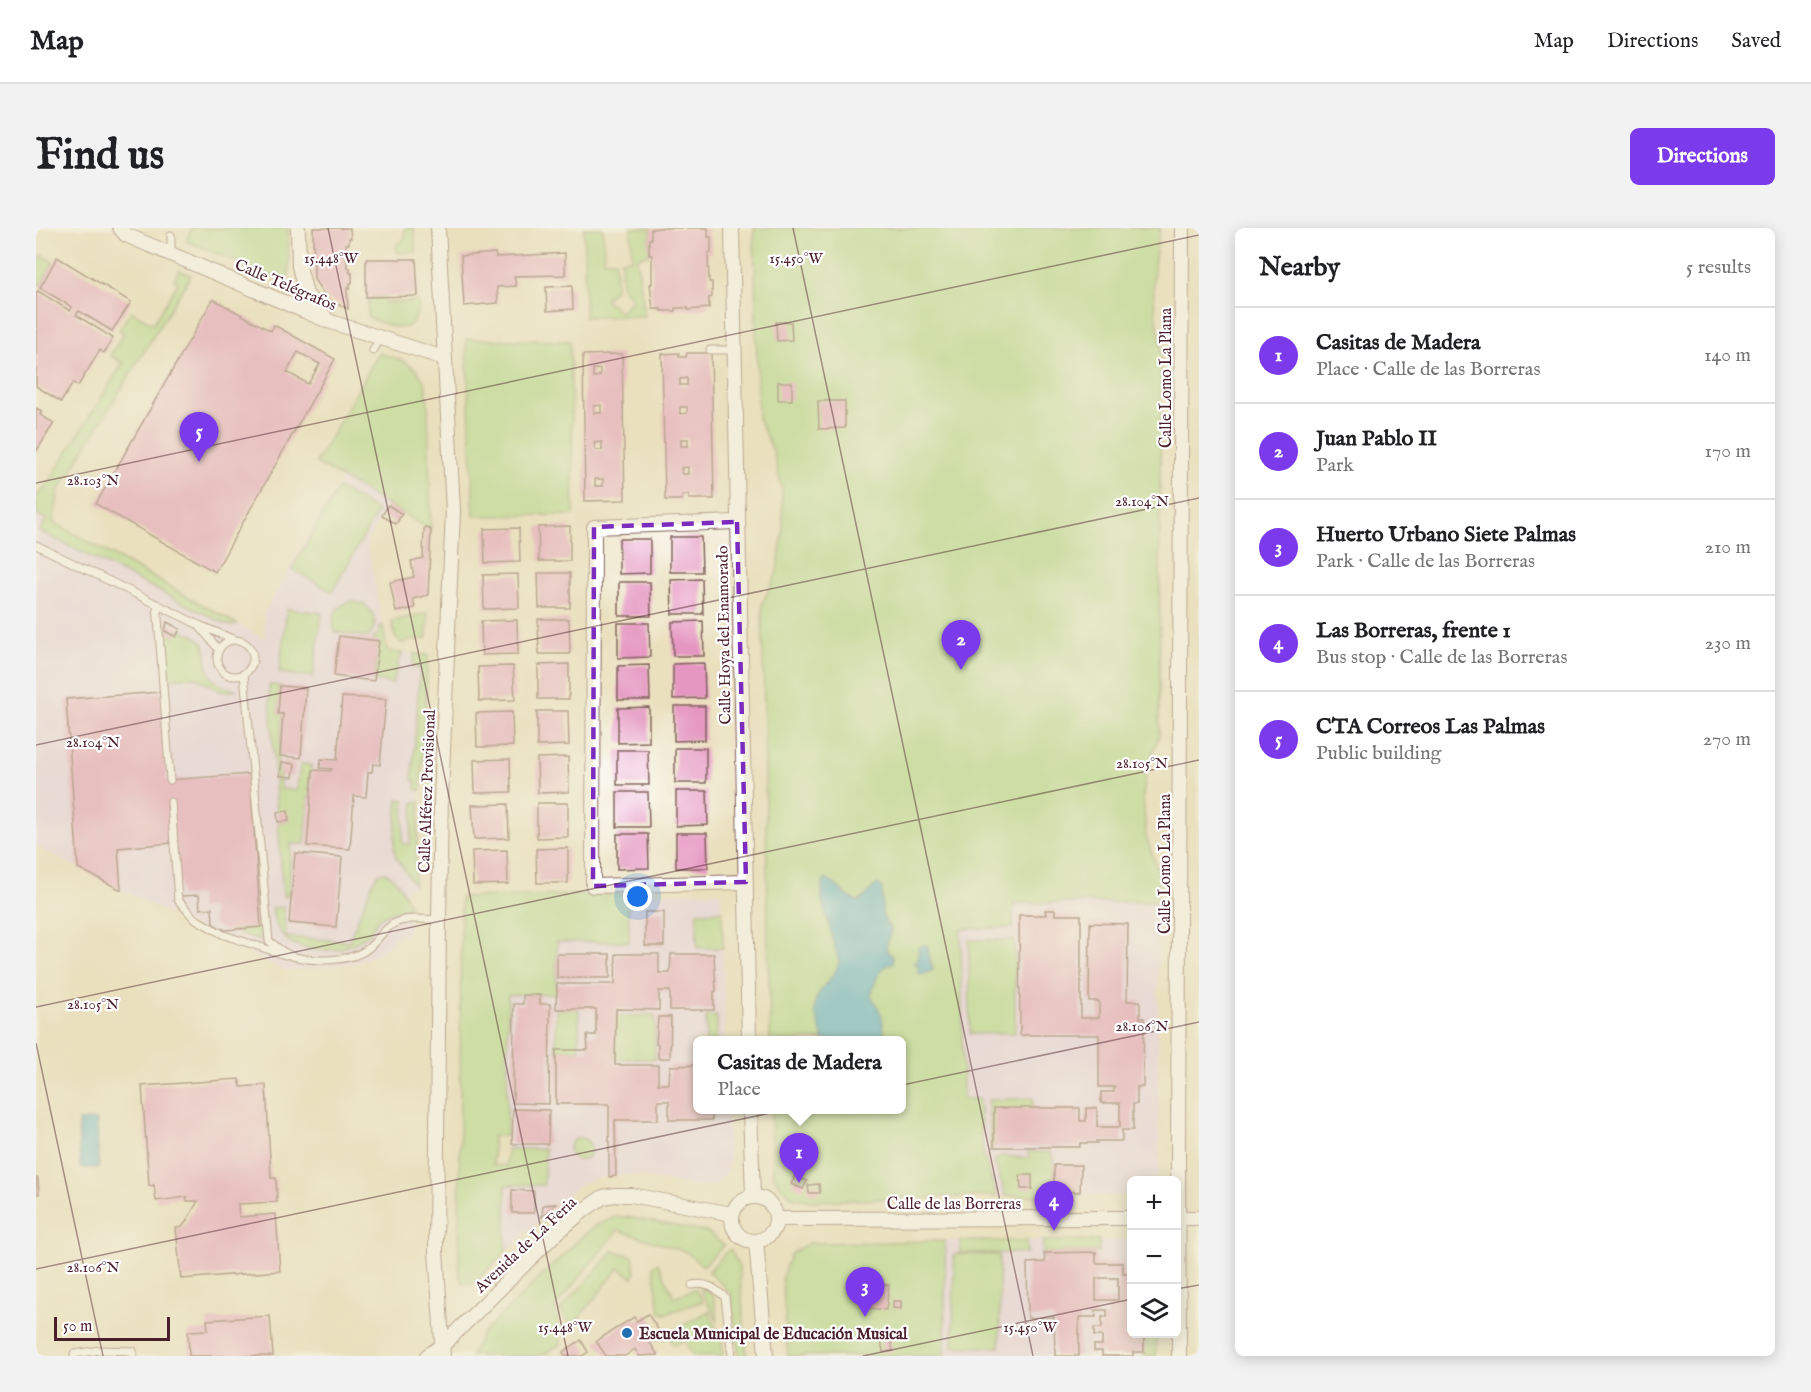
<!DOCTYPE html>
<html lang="en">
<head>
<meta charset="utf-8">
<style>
	body { margin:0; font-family:"IM FELL English",serif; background:#f2f2f2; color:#202124 }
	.controls { position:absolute; right:18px; bottom:18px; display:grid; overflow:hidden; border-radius:9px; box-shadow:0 3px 15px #0003 }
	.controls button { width:54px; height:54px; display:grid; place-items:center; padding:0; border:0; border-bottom:2px solid #e0e0e0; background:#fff; color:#202124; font:30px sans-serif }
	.scale { position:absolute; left:18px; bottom:15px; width:116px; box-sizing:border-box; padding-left:6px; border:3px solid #4a1f2b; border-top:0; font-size:16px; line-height:21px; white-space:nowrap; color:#4a1f2b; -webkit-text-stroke:4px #fff; paint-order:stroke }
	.you { position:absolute; left:602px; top:669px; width:21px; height:21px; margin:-15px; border:4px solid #fff; border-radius:50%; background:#1a73e8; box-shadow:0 0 0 9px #1a73e833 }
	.badge { display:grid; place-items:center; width:39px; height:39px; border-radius:50%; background:#7c3aed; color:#fff; font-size:20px; font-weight:700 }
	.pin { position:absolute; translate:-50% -50px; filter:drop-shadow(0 2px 3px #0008) }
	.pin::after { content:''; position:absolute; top:32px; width:21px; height:18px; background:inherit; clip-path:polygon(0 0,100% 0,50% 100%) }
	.popup { position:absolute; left:657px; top:808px; width:213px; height:78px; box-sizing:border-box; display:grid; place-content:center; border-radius:9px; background:#fff; filter:drop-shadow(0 2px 4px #0005); font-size:20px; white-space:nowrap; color:#757577 }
	.popup b { font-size:22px; color:#202124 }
	.popup::after { content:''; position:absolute; left:50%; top:100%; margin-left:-12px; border:12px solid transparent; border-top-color:#fff }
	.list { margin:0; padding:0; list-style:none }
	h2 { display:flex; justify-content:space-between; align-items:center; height:78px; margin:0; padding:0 24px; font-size:26px }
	h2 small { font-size:20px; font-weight:400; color:#757577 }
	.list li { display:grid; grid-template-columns:39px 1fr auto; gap:18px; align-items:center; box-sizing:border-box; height:96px; padding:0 24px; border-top:2px solid #e0e0e0 }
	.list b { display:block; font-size:22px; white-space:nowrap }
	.list p { margin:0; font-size:20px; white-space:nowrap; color:#757577 }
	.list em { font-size:20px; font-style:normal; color:#757577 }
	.icon { flex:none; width:33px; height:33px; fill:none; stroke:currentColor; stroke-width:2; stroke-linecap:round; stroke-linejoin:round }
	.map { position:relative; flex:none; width:1163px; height:1128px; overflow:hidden; border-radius:9px }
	header { display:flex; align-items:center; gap:36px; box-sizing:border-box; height:84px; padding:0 30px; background:#fff; border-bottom:2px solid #e0e0e0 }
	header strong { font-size:28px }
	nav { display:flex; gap:33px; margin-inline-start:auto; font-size:21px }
	.intro { display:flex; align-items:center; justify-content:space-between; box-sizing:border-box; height:144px; padding:0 36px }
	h1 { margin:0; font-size:42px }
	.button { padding:15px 27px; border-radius:9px; background:#7c3aed; color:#fff; font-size:21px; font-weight:700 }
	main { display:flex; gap:36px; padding:0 36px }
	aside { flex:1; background:#fff; border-radius:9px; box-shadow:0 3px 15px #0003 }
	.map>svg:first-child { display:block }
</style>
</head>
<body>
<header>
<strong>Map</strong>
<nav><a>Map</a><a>Directions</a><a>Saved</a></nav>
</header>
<div class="intro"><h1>Find us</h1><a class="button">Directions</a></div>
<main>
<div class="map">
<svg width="1163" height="1128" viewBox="0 0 1163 1128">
	<rect width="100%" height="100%" fill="#fff"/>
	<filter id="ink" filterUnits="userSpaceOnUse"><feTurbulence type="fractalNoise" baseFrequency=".0167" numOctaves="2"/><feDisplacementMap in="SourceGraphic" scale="12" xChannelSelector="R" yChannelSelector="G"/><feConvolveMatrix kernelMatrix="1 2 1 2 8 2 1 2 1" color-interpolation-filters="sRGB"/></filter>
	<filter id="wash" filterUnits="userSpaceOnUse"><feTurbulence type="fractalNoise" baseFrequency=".008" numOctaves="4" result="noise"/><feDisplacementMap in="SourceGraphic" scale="24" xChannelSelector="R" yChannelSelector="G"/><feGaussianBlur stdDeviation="1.35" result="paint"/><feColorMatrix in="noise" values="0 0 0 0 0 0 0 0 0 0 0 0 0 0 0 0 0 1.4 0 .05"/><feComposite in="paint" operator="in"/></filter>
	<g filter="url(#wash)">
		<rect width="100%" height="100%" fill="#eae0bd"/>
		<g fill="#e7d2ef">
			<path d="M306,250L352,277L331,313L351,423L392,427L378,657L367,665L375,680L372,705L359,710L349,722L321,735L250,743L150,695L0,618V286L229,411L228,385Z"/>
			<path d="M685,664L689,812H661V882H691L693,936L688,949L680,956L663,959L592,946L558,951L544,957L531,966L470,1024L472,713L593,714L592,666Z"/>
			<path d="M1121,674L1123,943L1117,952H1096L1095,967L929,969L925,701L977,700L978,675Z"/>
			<path d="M1095,1012L1096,1106H1120V1128H909V1013Z"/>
		</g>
		<g fill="#acd986" stroke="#7b7c58" stroke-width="1.5">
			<path d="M156,0H252L253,49L250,52H243L150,13Z"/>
			<path d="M369,0H378L380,24L362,25L360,18L369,10Z"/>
			<path d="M548,0H567L568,32H579L580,60L569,71L584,84L597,71L586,59L585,32L596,31L595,0H615V11H613V27L604,28L601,31L609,88L549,89Z"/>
			<path d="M718,0H1124C1115,44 1115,70 1125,113L1123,508L1111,540L1107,568L1110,608L1123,647L1121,674L978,675L977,700L925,701L927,871H943L947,926L961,968L775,973L757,969L744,958L737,946L735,882H865V812H734L726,376L741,344L747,304L746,261L737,223L722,190Z"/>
			<path d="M6,27L17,34L5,57L1,55L0,57V38Z"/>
			<path d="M143,42L155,47L23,262L17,294L201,396L196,398L189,396L3,303L11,291L0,286V271L6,260H9L87,135L74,127L88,105L83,102L95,83L117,96L142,55L138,51Z"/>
			<path d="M337,69H348L349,75L383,73C381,112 356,99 332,89V73Z"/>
			<path d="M430,111L534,113L538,287L438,288Z"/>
			<path d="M343,125L368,133L380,141L389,154L392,175L395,302L280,235Z"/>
			<path d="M302,260L342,283L296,364L256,341Z"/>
			<path d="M316,373C336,375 346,393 332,409L299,404C294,388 300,377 316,373Z"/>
			<path d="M251,381L286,385L277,449L243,445Z"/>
			<path d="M392,385L391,410L371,413L367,416L359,409L356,393Z"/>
			<path d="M344,398H347L351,423L366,425L356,456L338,453L343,413L336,412L343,405Z"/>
			<path d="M144,401L159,408L168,415C174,443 166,454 201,462L186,464L160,449L133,451L129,403L140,409Z"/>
			<path d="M378,426L392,427L385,562H380V553L376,552L384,440L377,439Z"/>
			<path d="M233,457L244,458L242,486H247L242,535L245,561L261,562L264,536L275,537L269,616H255L253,667L247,668L242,594L253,593L241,584Z"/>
			<path d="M362,571L369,572L366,615L374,617L378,574H384L378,657L360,629L358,622Z"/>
			<path d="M347,644C362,648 368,667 375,680C362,681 350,684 341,693C338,697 337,701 334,705C314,723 285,727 260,717C246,712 237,695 236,680L247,679L250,709L313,713L338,652L342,646Z"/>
			<path d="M592,666L593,714H521L520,766L472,767L471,908H457V937L470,938L471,921H509L508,957H470V1024L437,1056L427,1055L423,1046L425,669Z"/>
			<path d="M686,683L687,720H661V684Z"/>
			<path d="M224,699V713L193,701Z"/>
			<path d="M933,712H979V805L934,806Z"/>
			<rect x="520" y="781" width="23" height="41"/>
			<path d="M619,787V831H579L580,788Z"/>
			<rect x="670" y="788" width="11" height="24"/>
			<path d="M997,870V880L958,919L955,918L952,872Z"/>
			<circle cx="544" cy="921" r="11"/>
			<path d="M992,924H1015L1018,937V963L1044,964L1045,968H970L958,933L965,928L993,930Z"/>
			<path d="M579,989H591L671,1004L688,1017L667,1038L650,1024L582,1002L519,1079L525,1116L505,1128H435L446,1106L551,1004L561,997Z"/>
			<path d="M1063,1012V1023L1060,1024L1009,1025L1008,1031H1007V1013Z"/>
			<path d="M909,1013V1128H752L746,1049L754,1027L772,1015Z"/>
			<rect x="924" y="1013" width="67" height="12"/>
			<path d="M692,1022H695L703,1039L711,1128H703L695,1065L672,1044Z"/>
			<path d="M578,1023L597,1028L599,1045L597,1050L583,1040L536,1099L524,1082Z"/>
			<path d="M918,1026L963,1027L964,1119H917Z"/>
			<path d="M622,1035L638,1069L659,1061L667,1073L629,1086L624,1084L617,1038Z"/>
			<path d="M664,1061L671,1062L677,1067L682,1094Z"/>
			<path d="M673,1083L686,1114L687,1128H657L648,1112L638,1117L631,1106Z"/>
			<rect x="1108" y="1106" width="12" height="22"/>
		</g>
		<g fill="#4aacc9" stroke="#4a667a" stroke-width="1.5">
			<path d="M790,651C803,656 807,669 821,673C832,671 833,660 842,656L846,660C848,678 841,686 855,701L850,721L857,729V735C842,739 839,754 835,767L846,788L849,812H787C786,803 781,794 779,784C776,760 800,753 803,733L786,673V657Z"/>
			<path d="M888,717L892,718V723L897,742L886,747L882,745V737L878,735L882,733V719Z"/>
			<path d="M61,892L63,940H44L42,893Z"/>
		</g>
		<g id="blocks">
			<g fill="#e597c1" fill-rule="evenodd">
				<path d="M277,0H314L315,10H313V16H310L311,40H314V45H316V55H314V61L311,60L312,81L290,70L278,51Z"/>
				<path d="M624,0H672V9H675V25H672L673,54H676V69L673,70V80L652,82V80H639V83H625V81H617L614,56H616V27H613V11H615V1Z"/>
				<path d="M459,25L460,29L529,25V47L478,48L480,58L461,59L462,75L428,78L425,28Z"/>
				<path d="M21,29L95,74L76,103L43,83L40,87L77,110L68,125L64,122L42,158L37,155L25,174L0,158V66L2,63L34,83L36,79L4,60Z"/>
				<path d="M330,31H380L382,68L330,69Z"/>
				<path d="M536,58L537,81L511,83L510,59Z"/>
				<path d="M177,71L235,103L238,97L299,131L179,344L60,276ZM262,124L284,136L272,156L251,144Z"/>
				<path d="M740,94H755L756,112L741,113Z"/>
				<path d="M643,125V129H650L651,125H675L678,271H653V267H646V272H629L626,126ZM651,150V157H644V151ZM644,179H651V185L644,186ZM645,211H652V218H645ZM652,239V246H646L645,240Z"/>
				<path d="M579,126H586L589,272L549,273L547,127ZM557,141H564V148L557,149ZM565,177V185H558V178ZM566,214V222H559L558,215ZM559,251H567V258H559Z"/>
				<rect x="742" y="154" width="14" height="18"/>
				<path d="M782,173H809V200L783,201Z"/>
				<path d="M0,180L6,183L4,187L18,195L0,224Z"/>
				<path d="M352,277L366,286L360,296L346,288Z"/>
				<path d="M534,298V333H503L502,299Z"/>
				<path d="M390,299L395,302L392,367L377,371L379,380L360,384L354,354L378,349L375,333L387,330L388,301Z"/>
				<path d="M483,300L484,334L449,335L448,301Z"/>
				<path d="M634,309H665L666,344H634Z"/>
				<path d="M583,311H614V345L583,346Z"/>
				<path d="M502,345H534V380H503Z"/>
				<path d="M482,346L483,380L448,381L447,347Z"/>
				<path d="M666,351L667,386H636L635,352Z"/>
				<path d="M583,354H614L615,388H583Z"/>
				<path d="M502,391H533L534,426H503Z"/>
				<path d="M481,392L482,426L446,427L445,393Z"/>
				<path d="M667,393L668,428H637L636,394Z"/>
				<path d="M131,394L144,401L140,409L129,403Z"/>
				<path d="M582,395H613L614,429L582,430Z"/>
				<path d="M303,408L343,413L338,453L298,448Z"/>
				<path d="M668,435L669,470L637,471V436Z"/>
				<path d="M533,436V471H502V437Z"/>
				<path d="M613,437L614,472H582V438Z"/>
				<path d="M477,438L479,472L443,473L442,439Z"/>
				<path d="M244,458L270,460L265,530L244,528L247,486H242Z"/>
				<path d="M125,464L131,552L214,546L225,699L189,702L177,696L176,680L164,681L163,667L145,668L136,615L82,620L85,662L42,640L30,471Z"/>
				<path d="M306,469L350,471L344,537L337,536L336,544H332L330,569L318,568L314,621L271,618L277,542L295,543L296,541L284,540L285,531L301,532Z"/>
				<path d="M638,478H669V512L638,513Z"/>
				<path d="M613,479V514L582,515V480Z"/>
				<path d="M501,483H532L533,517L501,518Z"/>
				<path d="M476,484L477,518L441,519L440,485Z"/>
				<rect x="639" y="520" width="31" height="35"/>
				<path d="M581,522H612L613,557H581Z"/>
				<path d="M532,529L533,564L502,565L501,530Z"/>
				<path d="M474,531L475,564L439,565L438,532Z"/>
				<path d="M246,534L259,536L257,549L244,548Z"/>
				<path d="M640,563H671L672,597L640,598Z"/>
				<path d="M581,564H612L613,599H581Z"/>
				<path d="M501,575H532V609L501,610Z"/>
				<path d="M472,576L473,610L438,611L436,577Z"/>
				<path d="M252,583L253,593L242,594L241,584Z"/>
				<path d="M640,605H671L672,640H640Z"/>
				<path d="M581,606H612L613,640L581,641Z"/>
				<path d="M532,620V655H501L500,621Z"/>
				<path d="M471,622L472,656L437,657L436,623Z"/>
				<path d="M259,625L306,629L300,699L253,695Z"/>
				<path d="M1009,682H1019V687H1045V790H1063V773H1053L1054,695L1092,696L1091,773H1104V790H1108L1107,859H1101V876H1097V902H1086V913H1060L1061,915H1044V919H958V880H1044V893H1050V880H1061V899H1084V875H1065V864H1078V859H1063V807H984L983,687H1010Z"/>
				<rect x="609" y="684" width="19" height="34"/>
				<rect x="521" y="726" width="53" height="24"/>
				<path d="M580,726H623V745H634L635,726H678L680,763L678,764V782H634V763H623V782L580,781L579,837H622V856H633L634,838L661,837V882H676V892H633V873H622V892H579L580,948L573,949V876H520V822H552L551,807H560V781H520L521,756H579Z"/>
				<path d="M487,767H504V776H514L513,876L477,875L478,776H487Z"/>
				<path d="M622,789H635L634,830H622V816H620Z"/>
				<path d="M203,851L205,859L230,857L235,950H240L241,974L202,976L203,989L240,986L244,1043L145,1051L140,1000L146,999L150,994L162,973H151V969L120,973L118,957L113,958L106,858Z"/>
				<path d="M477,881L513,882L512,916H476Z"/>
				<path d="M1018,937H1045L1044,964L1018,963Z"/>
				<path d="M984,947H996V961H985Z"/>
				<path d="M759,948L771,953L767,961L755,956Z"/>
				<path d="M0,950H2L3,966H0Z"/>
				<path d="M783,956L784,965H773L772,957Z"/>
				<path d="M476,962L498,963V985H476Z"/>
				<path d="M520,976L506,989L507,977Z"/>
				<path d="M1060,1024V1035H1087V1046H1096V1106H1108V1124H1097V1128H1066V1123H1058V1117H1066V1108H1058V1100H1066V1089H1071V1082H1059L1060,1089H1043V1128H1019L1018,1089L992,1090L991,1035L1009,1034L1008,1025ZM1060,1050H1082V1072H1060Z"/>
				<path d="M835,1055L853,1057L850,1082L832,1080Z"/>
				<path d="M857,1073H865V1081L857,1080Z"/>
				<path d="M612,1086L627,1109L614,1115L622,1127L603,1128L599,1121L589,1128H570L560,1113L598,1089L601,1093Z"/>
				<path d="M234,1088L237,1128H153L152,1103L172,1102L171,1092Z"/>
				<path d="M854,1105L857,1123L847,1124L844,1106Z"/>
				<path d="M545,1112L552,1124L546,1128H529L527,1124Z"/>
			</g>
		</g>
	</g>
	<g filter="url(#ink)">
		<use href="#blocks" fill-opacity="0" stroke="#82635e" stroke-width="1.5"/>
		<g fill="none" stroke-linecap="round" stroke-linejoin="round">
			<defs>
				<g id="service">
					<path d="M135,25V7"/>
					<path d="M674,122H699"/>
					<path d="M337,123L344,110"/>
					<path d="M0,317L163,397L199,412"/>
					<path d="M121,376L134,552"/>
					<path d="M164,399L183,422"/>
					<circle cx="199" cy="430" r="18"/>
					<path d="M208,446L233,713C240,718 248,726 256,728C276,734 313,734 330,722C340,715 346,703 357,696C370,689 389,691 403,692"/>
					<path d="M135,574L142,672L158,690L188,707L249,727"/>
					<path d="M656,1057C671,1054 678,1060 689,1069L696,1128"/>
					<path d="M38,1128V1126L64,1122L97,1123V1128"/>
				</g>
				<g id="minor">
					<path d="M84,0L90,7L292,93L408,130"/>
					<path d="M262,0L263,38L270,66L289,89"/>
					<path d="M402,0L417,282L405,570L403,692L400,1023L407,1128"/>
					<path d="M696,0L713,812"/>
					<path d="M701,294L558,299L557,658L710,654"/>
					<path d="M714,882L717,968"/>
					<circle cx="718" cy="991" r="22"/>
					<path d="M1140,990H1163"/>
					<path d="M741,991L1096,990"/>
					<path d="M720,1013L730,1128"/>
					<path d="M391,1128L407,1117L518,1007L548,982L567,969L579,967H595L696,986"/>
					<path d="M1143,1128L1142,926L1146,0"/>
				</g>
			</defs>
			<use href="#service" stroke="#82635e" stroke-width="9"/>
			<use href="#minor" stroke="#82635e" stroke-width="16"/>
			<use href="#service" stroke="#fff" stroke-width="7"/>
			<use href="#minor" stroke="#fff" stroke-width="14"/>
		</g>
	</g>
	<path d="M0 0H1163V1128H0ZM701,294L710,654L557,658L558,299Z" fill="#eae0bd" fill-opacity=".55" fill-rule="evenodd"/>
	<path fill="none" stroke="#7b2cbf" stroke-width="4.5" stroke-dasharray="12 8" stroke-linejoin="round" d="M701,294L710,654L557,658L558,299Z"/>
	<path fill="none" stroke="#4a1f2b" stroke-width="1.5" stroke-opacity="0.45" d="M292,0L532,1128M757,0L997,1128M0,255L1163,7M0,517L1163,270M0,779L1163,532M0,815L67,1128M0,1041L1163,794M1140,1061L1163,1057M827,1128L1096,1071"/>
	<circle fill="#1f6fb2" stroke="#fff" stroke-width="2" cx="591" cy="1105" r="6"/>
	<g text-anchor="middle" stroke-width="4.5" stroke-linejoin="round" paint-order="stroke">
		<g font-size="16" fill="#4a1f2b" stroke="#fff">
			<text transform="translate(250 56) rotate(23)" y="6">Calle Telégrafos</text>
			<text transform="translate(1129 150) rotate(-90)" y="6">Calle Lomo La Plana</text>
			<text transform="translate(687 407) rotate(-91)" y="6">Calle Hoya del Enamorado</text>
			<text transform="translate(390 563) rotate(-88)" y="6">Calle Alférez Provisional</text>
			<text transform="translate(1128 636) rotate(-90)" y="6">Calle Lomo La Plana</text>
			<text x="918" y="981">Calle de las Borreras</text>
			<text transform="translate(489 1016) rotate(-43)" y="6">Avenida de La Feria</text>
		</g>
		<g font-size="16" font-weight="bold" fill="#4a1f2b" stroke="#fff" text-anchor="start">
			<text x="603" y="1111">Escuela Municipal de Educación Musical</text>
		</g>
	</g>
	<g font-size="15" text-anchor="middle" fill="#4a1f2b" stroke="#fff" stroke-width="4.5" stroke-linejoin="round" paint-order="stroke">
		<text x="295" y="35">15.448°W</text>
		<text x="760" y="35">15.450°W</text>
		<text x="57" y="257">28.103°N</text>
		<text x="1106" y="278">28.104°N</text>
		<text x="57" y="519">28.104°N</text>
		<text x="1106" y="540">28.105°N</text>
		<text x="57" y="781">28.105°N</text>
		<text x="1106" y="803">28.106°N</text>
		<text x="57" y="1044">28.106°N</text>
		<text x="529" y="1104">15.448°W</text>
		<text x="994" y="1104">15.450°W</text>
	</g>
</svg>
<div class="controls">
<button>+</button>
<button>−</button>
<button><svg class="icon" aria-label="layers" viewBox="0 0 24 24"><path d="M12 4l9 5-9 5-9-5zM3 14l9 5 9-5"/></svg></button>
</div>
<div class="scale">50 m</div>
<div class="you"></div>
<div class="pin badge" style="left:763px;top:955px">1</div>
<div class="popup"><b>Casitas de Madera</b>Place</div>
<div class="pin badge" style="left:925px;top:442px">2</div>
<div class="pin badge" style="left:829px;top:1089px">3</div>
<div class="pin badge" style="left:1018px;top:1003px">4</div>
<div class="pin badge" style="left:163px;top:234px">5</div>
</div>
<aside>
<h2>Nearby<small>5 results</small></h2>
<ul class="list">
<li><span class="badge">1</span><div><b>Casitas de Madera</b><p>Place · Calle de las Borreras</p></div><em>140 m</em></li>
<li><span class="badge">2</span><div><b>Juan Pablo II</b><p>Park</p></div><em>170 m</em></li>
<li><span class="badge">3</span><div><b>Huerto Urbano Siete Palmas</b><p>Park · Calle de las Borreras</p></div><em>210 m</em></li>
<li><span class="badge">4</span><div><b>Las Borreras, frente 1</b><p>Bus stop · Calle de las Borreras</p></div><em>230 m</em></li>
<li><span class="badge">5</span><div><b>CTA Correos Las Palmas</b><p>Public building</p></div><em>270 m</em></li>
</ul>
</aside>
</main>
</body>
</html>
